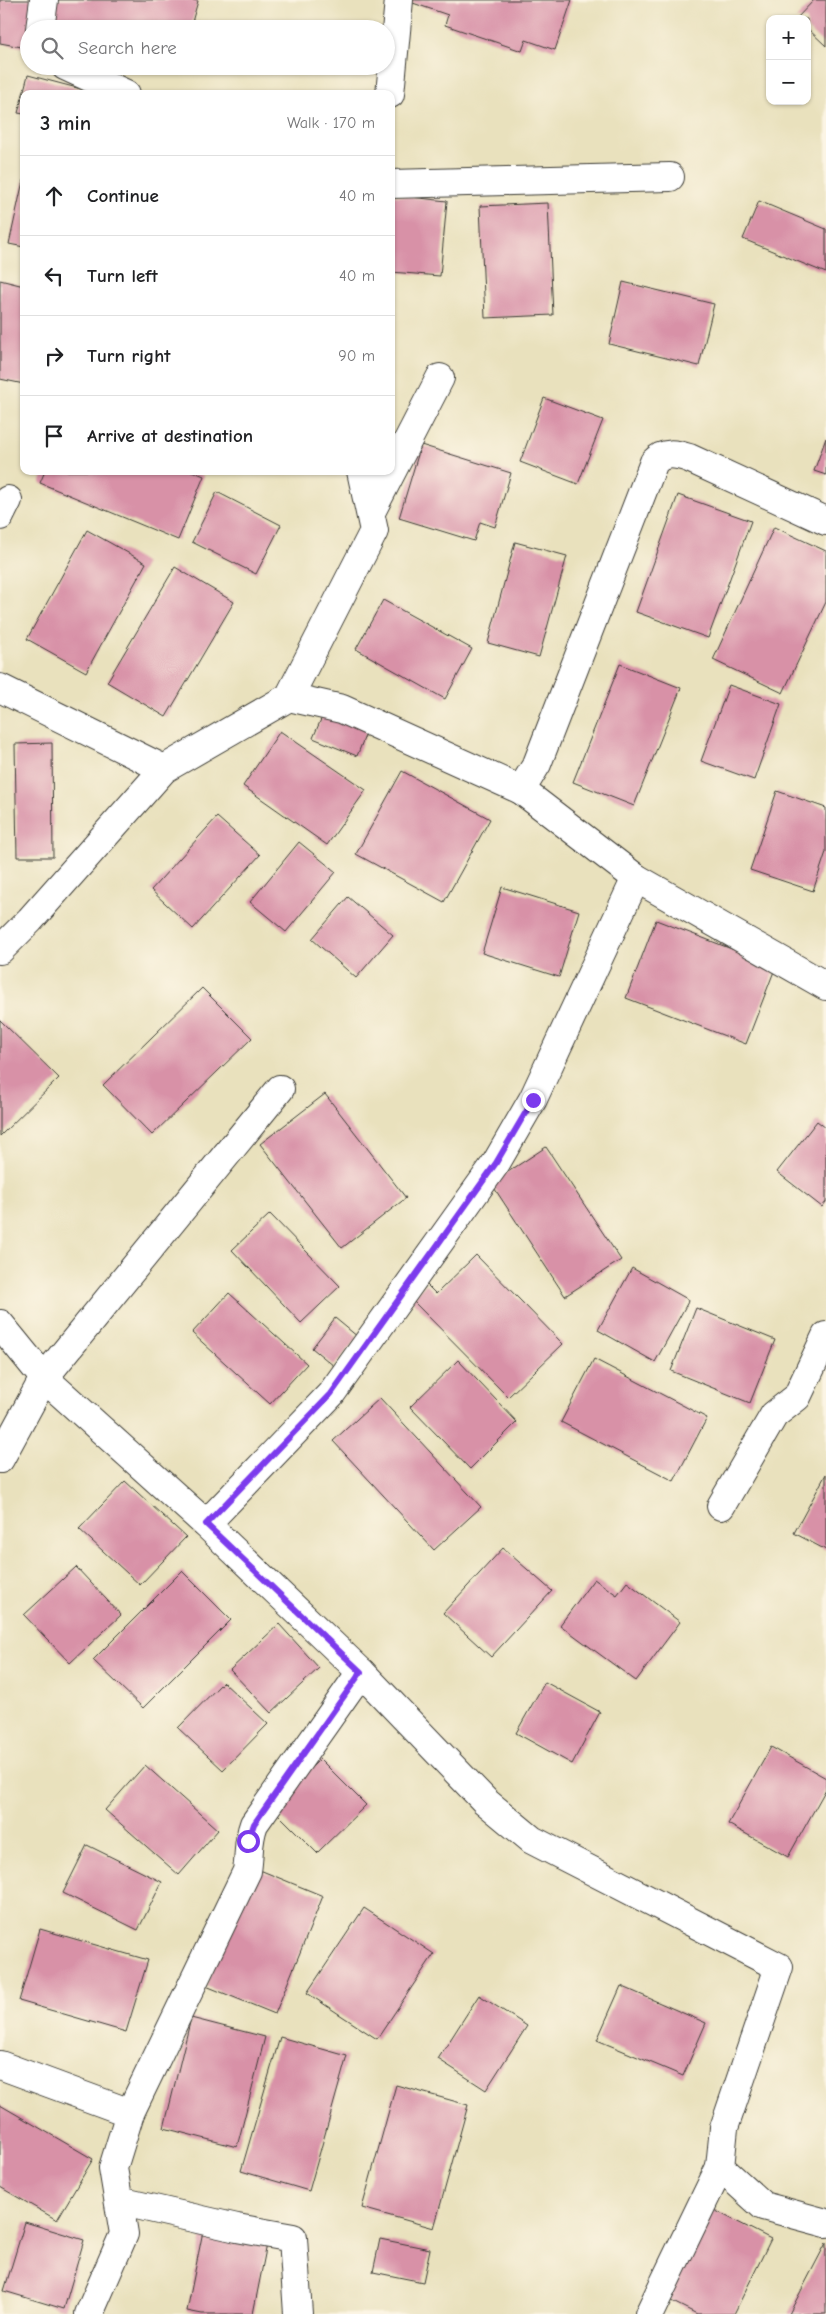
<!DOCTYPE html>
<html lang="en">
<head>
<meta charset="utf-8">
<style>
	body { margin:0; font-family:"Comic Neue",sans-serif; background:#f2f2f2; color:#202124 }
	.controls { position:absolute; right:15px; top:15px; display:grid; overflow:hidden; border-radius:10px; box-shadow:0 1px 4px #0004 }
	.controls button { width:45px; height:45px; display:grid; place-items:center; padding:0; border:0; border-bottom:1px solid #e0e0e0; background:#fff; color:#202124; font:25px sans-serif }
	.stop { position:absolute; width:15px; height:15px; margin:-11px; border:4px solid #7c3aed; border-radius:50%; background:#fff }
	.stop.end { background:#7c3aed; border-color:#fff; box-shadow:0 1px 5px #0008 }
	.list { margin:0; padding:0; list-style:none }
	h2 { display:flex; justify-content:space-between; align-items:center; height:65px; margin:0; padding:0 20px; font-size:21px }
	h2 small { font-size:16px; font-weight:400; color:#757577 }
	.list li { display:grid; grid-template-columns:32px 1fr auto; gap:15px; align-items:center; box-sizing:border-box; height:80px; padding:0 20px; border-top:1px solid #e0e0e0 }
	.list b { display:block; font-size:19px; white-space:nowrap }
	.list em { font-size:16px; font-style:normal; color:#757577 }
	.icon { flex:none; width:28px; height:28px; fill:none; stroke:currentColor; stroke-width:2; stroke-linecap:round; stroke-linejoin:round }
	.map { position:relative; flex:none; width:826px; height:2314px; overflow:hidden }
	.search { position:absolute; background:#fff; box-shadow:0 1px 4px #0004; left:20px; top:20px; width:375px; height:55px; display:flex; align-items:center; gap:12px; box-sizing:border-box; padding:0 18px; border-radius:28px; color:#757577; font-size:19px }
	.panel { position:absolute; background:#fff; box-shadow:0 1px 4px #0004; left:20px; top:90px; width:375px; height:385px; border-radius:10px }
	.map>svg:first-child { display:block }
</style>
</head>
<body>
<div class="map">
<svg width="826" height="2314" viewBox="0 0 826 2314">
	<rect width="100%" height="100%" fill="#fcf5e5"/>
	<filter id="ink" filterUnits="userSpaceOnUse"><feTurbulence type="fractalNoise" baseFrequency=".02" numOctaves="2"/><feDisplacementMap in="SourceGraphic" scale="10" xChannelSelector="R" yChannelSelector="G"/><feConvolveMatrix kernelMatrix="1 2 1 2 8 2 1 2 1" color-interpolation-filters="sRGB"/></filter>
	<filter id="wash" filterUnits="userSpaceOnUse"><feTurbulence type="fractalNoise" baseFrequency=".0096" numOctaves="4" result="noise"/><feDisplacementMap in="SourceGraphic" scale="20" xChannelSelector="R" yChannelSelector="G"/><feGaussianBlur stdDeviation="1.12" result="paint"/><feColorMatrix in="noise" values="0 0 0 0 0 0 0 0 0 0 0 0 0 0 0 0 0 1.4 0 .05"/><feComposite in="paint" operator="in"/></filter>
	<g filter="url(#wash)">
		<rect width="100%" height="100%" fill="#e9e1bd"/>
		<g id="blocks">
			<g fill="#d891a7">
				<path d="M0,0H37L29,29L27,48L0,43Z"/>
				<path d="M56,0H193L198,1L190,29H48Z"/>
				<path d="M404,0H572L555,50L526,40L522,51L445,25L448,15Z"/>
				<path d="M814,0H826V46L807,28V19H796Z"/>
				<path d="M28,75L96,93L95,94H24V114L18,113Z"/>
				<path d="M23,181H24V247L9,244Z"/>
				<path d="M391,195L447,201L440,276L391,272Z"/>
				<path d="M759,201L826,229V273L743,239Z"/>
				<path d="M548,203L553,315L485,318L480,206Z"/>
				<path d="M0,280L24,286V384L0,379Z"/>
				<path d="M623,282L714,304L699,366L609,344Z"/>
				<path d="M544,398L603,420L578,484L520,462Z"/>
				<path d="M826,438V475L814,471Z"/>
				<path d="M421,445L511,473L495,527L480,522L474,541L399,518Z"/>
				<path d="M45,471H192L204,476L178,540L40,483Z"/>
				<path d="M217,492L281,525L256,574L192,542Z"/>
				<path d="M678,495L751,521L708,638L636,612Z"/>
				<path d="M774,527L826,551V602L783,693L713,660Z"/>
				<path d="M87,530L146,563L86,672L27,639Z"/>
				<path d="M515,542L567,556L539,657L488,643Z"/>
				<path d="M175,567L234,602L166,717L107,682Z"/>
				<path d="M383,600L472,649L445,699L356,649Z"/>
				<path d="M620,664L681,688L634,806L573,782Z"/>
				<path d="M729,685L781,704L754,780L701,761Z"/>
				<path d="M325,710L368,728L357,756L313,738Z"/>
				<path d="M280,731L366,790L327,845L243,786Z"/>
				<path d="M52,743L53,857H17L15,744Z"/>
				<path d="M402,771L490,819L444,902L356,854Z"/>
				<path d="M777,791L826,808V852L813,891L750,870Z"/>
				<path d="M217,817L260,855L193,929L151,890Z"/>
				<path d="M299,842L336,872L286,932L250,902Z"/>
				<path d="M502,887L579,911L559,977L482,953Z"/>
				<path d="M348,897L393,935L356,978L312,939Z"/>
				<path d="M656,920L776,966L746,1044L626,998Z"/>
				<path d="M202,988L252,1038L152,1135L103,1085Z"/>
				<path d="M0,1020L59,1078L0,1136Z"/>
				<path d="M325,1094L406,1198L342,1248L260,1144Z"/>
				<path d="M817,1121L826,1128V1202L822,1207L777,1172Z"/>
				<path d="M546,1147L621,1260L565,1296L491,1183Z"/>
				<path d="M270,1214L340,1286L301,1323L232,1250Z"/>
				<path d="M476,1255L563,1344L508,1397L411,1299L426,1284L436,1294Z"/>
				<path d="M632,1268L689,1300L655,1362L598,1330Z"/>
				<path d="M229,1293L307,1364L270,1404L192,1333Z"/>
				<path d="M696,1308L775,1340L750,1403L671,1371Z"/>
				<path d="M335,1318L358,1337L334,1366L312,1348Z"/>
				<path d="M594,1359L707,1418L674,1481L561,1422Z"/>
				<path d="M458,1360L517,1422L470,1469L410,1407Z"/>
				<path d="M380,1398L481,1507L434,1550L333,1441Z"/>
				<path d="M826,1474V1550L794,1533Z"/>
				<path d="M125,1481L186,1537L140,1585L79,1529Z"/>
				<path d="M503,1548L552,1591L491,1657L443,1613Z"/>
				<path d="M76,1567L121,1615L70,1663L24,1615Z"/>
				<path d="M182,1571L231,1620L143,1708L93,1660Z"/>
				<path d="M594,1579L617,1595L627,1582L680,1622L636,1681L560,1625Z"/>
				<path d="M279,1624L319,1668L271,1713L230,1670Z"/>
				<path d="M223,1682L268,1724L223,1770L178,1728Z"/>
				<path d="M545,1682L600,1712L572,1764L516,1733Z"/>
				<path d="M771,1747L826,1778V1789L788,1857L728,1824Z"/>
				<path d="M320,1759L366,1805L317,1853L271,1807Z"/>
				<path d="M145,1765L218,1830L179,1875L105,1810Z"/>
				<path d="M87,1845L162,1882L138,1930L63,1893Z"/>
				<path d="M255,1868L323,1896L275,2014L206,1986Z"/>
				<path d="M364,1908L434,1954L377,2039L307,1993Z"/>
				<path d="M40,1929L148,1960L126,2032L19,2001Z"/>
				<path d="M621,1986L706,2023L683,2076L597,2040Z"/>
				<path d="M479,1995L527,2026L486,2090L438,2059Z"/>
				<path d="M191,2018L265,2037L237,2147L164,2128Z"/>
				<path d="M280,2037L347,2056L309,2191L241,2171Z"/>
				<path d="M396,2085L468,2105L434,2228L362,2208Z"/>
				<path d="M0,2105L93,2159L57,2220L0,2187Z"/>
				<path d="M712,2209L771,2239L734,2314H697L667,2299Z"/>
				<path d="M25,2222L84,2240L64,2309L4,2291Z"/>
				<path d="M203,2231L267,2244L253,2314H202L187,2311Z"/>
				<path d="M380,2239L430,2249L423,2282L373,2272Z"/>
				<path d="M826,2243V2314H789Z"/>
			</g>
		</g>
	</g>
	<g filter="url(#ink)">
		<use href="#blocks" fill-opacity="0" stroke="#3b3a34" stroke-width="1"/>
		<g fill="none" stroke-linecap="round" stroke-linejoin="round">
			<defs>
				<g id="minor">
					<path d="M40,29L44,0"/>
					<path d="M65,66L126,94"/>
					<path d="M390,94L399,0"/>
					<path d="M391,184L670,177"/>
					<path d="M371,512L440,378"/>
					<path d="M0,516L8,500"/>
					<path d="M0,688L164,769"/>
					<path d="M289,697L342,709L521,790L636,878L826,986"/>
					<path d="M521,790L537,764L654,462C664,451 676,454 689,458L826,521"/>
					<path d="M0,950L30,920L164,769L289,697L374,531L361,471"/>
					<path d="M0,1324L44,1378L206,1524L361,1672L485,1801L532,1840L779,1967L724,2128L720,2167L763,2206L826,2223"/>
					<path d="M0,1459L44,1378L280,1089"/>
					<path d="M721,1506L774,1415L797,1397L826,1336"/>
					<path d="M206,1524L331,1394L496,1163L533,1099L636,878"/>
					<path d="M0,2065L130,2113"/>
					<path d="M119,2201L237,2228L293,2238L298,2314"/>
					<path d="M89,2314L124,2234L113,2168L130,2113L247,1871C250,1853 247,1843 254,1824L361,1672"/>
					<path d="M649,2314L720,2167"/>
				</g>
			</defs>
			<use href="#minor" stroke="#3b3a34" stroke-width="30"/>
			<use href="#minor" stroke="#fff" stroke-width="28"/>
		</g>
	</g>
	<g fill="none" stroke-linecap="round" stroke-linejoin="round" filter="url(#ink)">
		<path stroke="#7c3aed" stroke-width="6" d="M248,1841L254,1824L361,1672L206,1524L331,1394L496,1163L533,1100"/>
	</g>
</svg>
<div class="controls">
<button>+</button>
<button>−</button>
</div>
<div class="stop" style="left:248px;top:1841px"></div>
<div class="stop end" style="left:533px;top:1100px"></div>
<div class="search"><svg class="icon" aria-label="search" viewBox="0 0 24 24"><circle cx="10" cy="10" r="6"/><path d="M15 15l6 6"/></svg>Search here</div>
<section class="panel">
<h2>3 min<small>Walk · 170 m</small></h2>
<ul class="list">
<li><svg class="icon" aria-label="ahead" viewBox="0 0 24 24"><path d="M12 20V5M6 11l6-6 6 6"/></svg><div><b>Continue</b></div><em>40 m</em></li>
<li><svg class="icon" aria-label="left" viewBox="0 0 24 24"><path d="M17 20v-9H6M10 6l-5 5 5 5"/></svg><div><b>Turn left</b></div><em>40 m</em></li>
<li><svg class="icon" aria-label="right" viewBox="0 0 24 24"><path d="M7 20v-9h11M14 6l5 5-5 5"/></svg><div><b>Turn right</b></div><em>90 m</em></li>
<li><svg class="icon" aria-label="arrive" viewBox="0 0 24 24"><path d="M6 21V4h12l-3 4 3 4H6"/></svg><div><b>Arrive at destination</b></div></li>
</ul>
</section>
</div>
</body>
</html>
